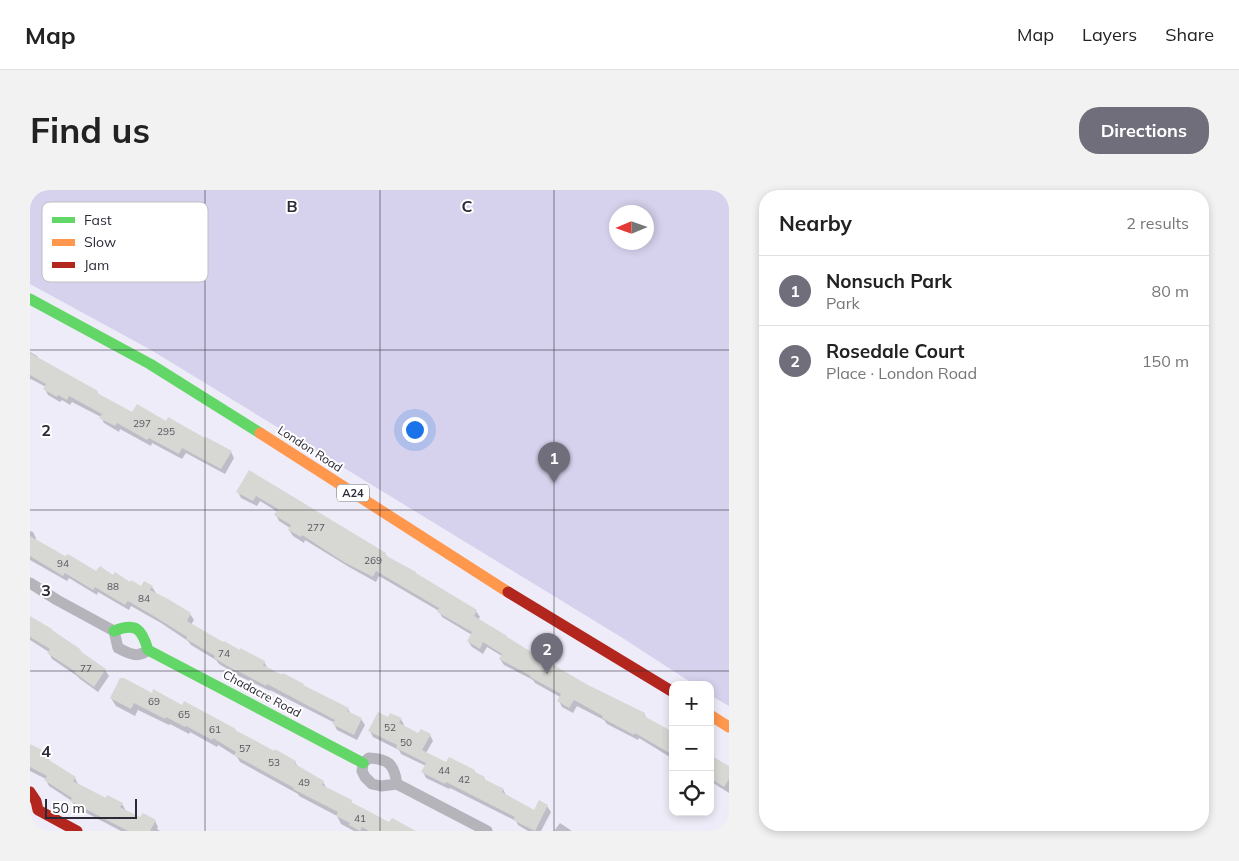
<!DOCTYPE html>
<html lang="en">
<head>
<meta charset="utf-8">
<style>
	body { margin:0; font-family:Mulish,sans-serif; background:#f2f2f2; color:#222 }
	.controls { position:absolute; right:15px; bottom:15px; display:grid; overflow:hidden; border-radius:10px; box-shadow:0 2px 8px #0003 }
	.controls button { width:45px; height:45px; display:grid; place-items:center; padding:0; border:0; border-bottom:1px solid #e0e0e0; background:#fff; color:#222; font:25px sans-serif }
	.compass { position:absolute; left:579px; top:15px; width:45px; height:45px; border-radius:50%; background:#fff; box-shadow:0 2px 8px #0003; rotate:268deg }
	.scale { position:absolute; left:15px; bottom:12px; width:92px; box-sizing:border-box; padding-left:5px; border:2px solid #2c2a37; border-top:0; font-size:14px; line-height:18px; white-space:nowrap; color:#2c2a37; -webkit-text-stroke:4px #fff; paint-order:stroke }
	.you { position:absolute; left:384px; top:239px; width:18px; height:18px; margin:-12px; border:4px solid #fff; border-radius:50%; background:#1a73e8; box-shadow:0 0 0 8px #1a73e833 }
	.badge { display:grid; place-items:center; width:32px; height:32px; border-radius:50%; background:#706e7b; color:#fff; font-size:16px; font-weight:700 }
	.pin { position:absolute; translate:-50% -41px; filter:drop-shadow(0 1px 2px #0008) }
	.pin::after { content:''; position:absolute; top:26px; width:18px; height:15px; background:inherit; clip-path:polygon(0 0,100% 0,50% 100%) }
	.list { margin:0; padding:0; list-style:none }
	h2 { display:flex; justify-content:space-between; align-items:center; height:65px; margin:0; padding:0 20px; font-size:21px }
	h2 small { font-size:16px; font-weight:400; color:#767676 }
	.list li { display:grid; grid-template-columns:32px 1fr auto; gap:15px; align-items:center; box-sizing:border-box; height:70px; padding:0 20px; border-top:1px solid #e0e0e0 }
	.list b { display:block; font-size:19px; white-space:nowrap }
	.list p { margin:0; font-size:16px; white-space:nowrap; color:#767676 }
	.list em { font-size:16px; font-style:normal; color:#767676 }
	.icon { flex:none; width:28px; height:28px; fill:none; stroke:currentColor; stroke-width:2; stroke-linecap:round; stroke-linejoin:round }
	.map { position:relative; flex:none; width:699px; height:641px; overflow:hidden; border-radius:20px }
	header { display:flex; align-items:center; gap:30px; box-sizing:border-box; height:70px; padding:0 25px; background:#fff; border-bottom:1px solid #e0e0e0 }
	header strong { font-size:24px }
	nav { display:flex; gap:28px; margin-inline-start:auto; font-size:18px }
	.intro { display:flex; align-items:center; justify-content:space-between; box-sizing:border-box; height:120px; padding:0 30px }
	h1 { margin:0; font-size:35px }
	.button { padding:12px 22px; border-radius:20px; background:#706e7b; color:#fff; font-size:18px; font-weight:700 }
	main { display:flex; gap:30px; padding:0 30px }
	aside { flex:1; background:#fff; border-radius:20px; box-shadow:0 2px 8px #0003 }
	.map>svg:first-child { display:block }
</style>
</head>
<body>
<header>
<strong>Map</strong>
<nav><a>Map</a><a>Layers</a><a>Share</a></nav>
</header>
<div class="intro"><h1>Find us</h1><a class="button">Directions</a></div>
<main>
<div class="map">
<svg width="699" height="641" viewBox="0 0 699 641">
	<rect width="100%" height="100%" fill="#eeecf8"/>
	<path fill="#d6d1ec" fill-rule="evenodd" d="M0,0H699V516L680,505V495H665L591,447L121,160L0,94ZM616,22V52H586V22Z"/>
	<g fill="#0003">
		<path d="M0,162L7,166L9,169L67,202L69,205L103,224L136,232L201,262L204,268L195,284L156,263L152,269L122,253L121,256L90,239L89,242L74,233L71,227L42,212L40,215L32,210L30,212L18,205L15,199L16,197L1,189L0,190Z"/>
		<path d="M219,282L355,364L357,367L446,421L450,427L448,430L478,449L558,496L614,524L617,529L643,544V569L609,548L608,550L577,534L574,530L547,516L543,523L532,517L529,511L530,507L505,493L503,490L474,475L470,469L472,466L457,457L453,464L442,457L438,451L442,445L412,427L409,421L349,386L346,392L319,377L275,350L274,353L263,346L259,340L260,338L249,331L246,325L248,322L230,311L227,316L211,308L208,302Z"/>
		<path d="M0,341L3,342L6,348L5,351L67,383L84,386L112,398L122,397L126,403L125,404L160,424L164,430L161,435L194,454L234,472L238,479L273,494L274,497L318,519L321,524L331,529L335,535L327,550L307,540L304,534L305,533L240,500V501L209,486L189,474L186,470L161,455L158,451L131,433L101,416L99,420L68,402L67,405L39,388L37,391L0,370Z"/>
		<path d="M0,427L50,460L52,464L75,480L79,486L68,502L50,489L47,486L22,469L19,463V462L0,450Z"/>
		<path d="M122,504L205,540L206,542L265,572L269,578L293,592L297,599L321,611L323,615L360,634L384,641H324L311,634L307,626L269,606L268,604L210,572L207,567L188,555L187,557L160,542L159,544L140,534L139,535L108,520L105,526L86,516L81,508Z"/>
		<path d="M358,529H371L374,535L373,537L389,545H400L403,551L396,563L417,574L446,583L454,588L456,591L473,599L476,605L505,621L517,616L521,622L511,641H498L488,635L486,631L420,598L419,599L396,588L393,582L396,576L371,564L369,560L343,547L340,541Z"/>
		<path d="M0,555L15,563L19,569L18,571L45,588L48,594L76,609L92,614L95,619V621L111,629L125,631L128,637L127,639L130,641H91L45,617L42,611L19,596L16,590V589L0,581Z"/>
		<path d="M680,567L699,578V603L680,591Z"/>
		<path d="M530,633L542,641H524Z"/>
	</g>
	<g fill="#d7d7d3">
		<path d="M0,163L68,201L67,203L102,222L107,214L136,231L138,227L175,248L176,247L202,261L191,279L152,258L149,264L119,248L117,250L87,233L85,236L69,228L72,224L39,206L37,210L28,205L27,207L13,199L16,194L0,185Z"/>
		<path d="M219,280L356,363L355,365L386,382V383L447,420L444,426L477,446V447L503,463L558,495L615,523L614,526L643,542V565L605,543L604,545L572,528L573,526L544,510L539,518L527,511L531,504L500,487L501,486L469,469L472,464L453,452L450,459L437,451L442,442L407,422L409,418L346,381L343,387L314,372L272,345L271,347L258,340L261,335L244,325L248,319L226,306L223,311L206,302Z"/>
		<path d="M0,346L35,366L38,364L66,381L70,376L83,385L85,382L100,392L101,390L111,396L114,391L123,396L120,400L138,409L161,423L157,431L193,452L194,451L210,460V458L235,471L233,475L252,485L253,483L274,494L273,495L319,518L317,521L332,528L324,545L302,534L305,530L237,494L236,496L206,480V481L184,468L185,466L156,449L157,447L127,428L98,411L95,415L65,397L63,400L35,383L33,386L0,366Z"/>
		<path d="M0,426L22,439V440L50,459V461L76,479L64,497L45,483L46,482L17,463L20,459L0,447Z"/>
		<path d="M90,488H94L122,503L123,499L152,515L154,511L206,539L205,540L226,551L244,561L245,559L266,571L265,574L294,591L292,595L322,610L321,612L359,632L362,628L386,641H339L332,637L330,641L319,635L320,633L306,626L308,622L263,599L264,598L204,565L206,562L183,548L182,550L156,536L155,537L136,527L135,529L104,513L101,519L80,508Z"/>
		<path d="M348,522L358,527L360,523L372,528L369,533L388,543L391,539L401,544L392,560L416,572L419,567L445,580V582L455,587L454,589L474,599L472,602L504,620L509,610L518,615L505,641L483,630L485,627L416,592L415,594L391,582L396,573L366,558L367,555L338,541Z"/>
		<path d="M0,554L16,562L14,567L46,587L43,591L76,608L77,605L93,613L90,617L110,627L113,623L126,630L120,641H98L40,611L42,608L14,590L17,586L0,577Z"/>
		<path d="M680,565L699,576V589L694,597L680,588Z"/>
	</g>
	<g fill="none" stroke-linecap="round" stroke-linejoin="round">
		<g stroke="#b5b4bb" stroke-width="11">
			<path d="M0,393L27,410L84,441L88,458C99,463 107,469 118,460"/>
			<path d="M367,594C364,574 359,569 339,568L333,573L332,581L335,587L342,594L351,596L367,594L457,641"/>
		</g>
		<g stroke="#63d668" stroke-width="11">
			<path d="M0,109L120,174L230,243"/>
			<path d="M84,441C106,432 112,439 118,460L333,573"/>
		</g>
		<g stroke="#ff974d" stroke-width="11">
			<path d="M230,243L478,402"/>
			<path d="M680,525L699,537"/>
		</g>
		<g stroke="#b3261e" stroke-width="11">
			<path d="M478,402L643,502"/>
			<path d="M0,602L6,611L8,620L47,641"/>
		</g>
	</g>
	<path fill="none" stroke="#2c2a37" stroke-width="1" stroke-opacity="0.55" d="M175,0V641M350,0V641M524,0V641M0,160H699M0,320H699M0,481H699"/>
	<g text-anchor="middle" stroke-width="4" stroke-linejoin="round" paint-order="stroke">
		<g font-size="10" fill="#57555e">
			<text x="112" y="237">297</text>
			<text x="136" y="245">295</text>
			<text x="286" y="341">277</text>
			<text x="343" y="374">269</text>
			<text x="33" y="377">94</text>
			<text x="83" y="400">88</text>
			<text x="114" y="412">84</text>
			<text x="194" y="467">74</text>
			<text x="56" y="482">77</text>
			<text x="124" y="515">69</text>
			<text x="154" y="528">65</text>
			<text x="360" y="541">52</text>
			<text x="185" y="543">61</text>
			<text x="376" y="556">50</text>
			<text x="215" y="562">57</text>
			<text x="244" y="576">53</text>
			<text x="414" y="584">44</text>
			<text x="434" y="593">42</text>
			<text x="274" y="596">49</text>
			<text x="330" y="632">41</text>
		</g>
		<rect fill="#fff" stroke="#6b6a73" stroke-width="1" x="307" y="294.5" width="32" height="17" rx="4"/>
		<g font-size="11" font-weight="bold" fill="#2c2a37">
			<text x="323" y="307">A24</text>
		</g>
		<g font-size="12" fill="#2c2a37" stroke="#fff">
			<text transform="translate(280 259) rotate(33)" y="4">London Road</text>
			<text transform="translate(232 504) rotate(28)" y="4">Chadacre Road</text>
		</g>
	</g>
	<rect x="12" y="12" width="166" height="80" rx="8" fill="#fff" stroke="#c0bfc3" stroke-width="1"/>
	<rect x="22" y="27" width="23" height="6" fill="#63d668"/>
	<rect x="22" y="49" width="23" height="7" fill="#ff974d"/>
	<rect x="22" y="72" width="23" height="6" fill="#b3261e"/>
	<g font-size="14" fill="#2c2a37">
		<text x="54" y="35">Fast</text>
		<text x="54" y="57">Slow</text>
		<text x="54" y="80">Jam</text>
	</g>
	<g font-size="16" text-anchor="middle" font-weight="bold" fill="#2c2a37" stroke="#fff" stroke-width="4" stroke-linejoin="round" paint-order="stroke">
		<text x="262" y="22">B</text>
		<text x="437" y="22">C</text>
		<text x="16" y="246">2</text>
		<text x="16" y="406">3</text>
		<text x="16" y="567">4</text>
	</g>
</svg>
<div class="controls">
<button>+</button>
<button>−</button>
<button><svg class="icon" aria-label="locate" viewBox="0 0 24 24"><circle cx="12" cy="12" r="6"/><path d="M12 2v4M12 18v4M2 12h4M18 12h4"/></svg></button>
</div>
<svg class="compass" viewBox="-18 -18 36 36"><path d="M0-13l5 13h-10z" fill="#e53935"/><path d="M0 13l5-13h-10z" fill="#767676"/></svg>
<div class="scale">50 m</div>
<div class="you"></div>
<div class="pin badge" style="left:524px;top:293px">1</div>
<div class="pin badge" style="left:517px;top:484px">2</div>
</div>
<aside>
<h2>Nearby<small>2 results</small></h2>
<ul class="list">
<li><span class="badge">1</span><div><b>Nonsuch Park</b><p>Park</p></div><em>80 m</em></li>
<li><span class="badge">2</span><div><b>Rosedale Court</b><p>Place · London Road</p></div><em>150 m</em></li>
</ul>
</aside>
</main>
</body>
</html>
